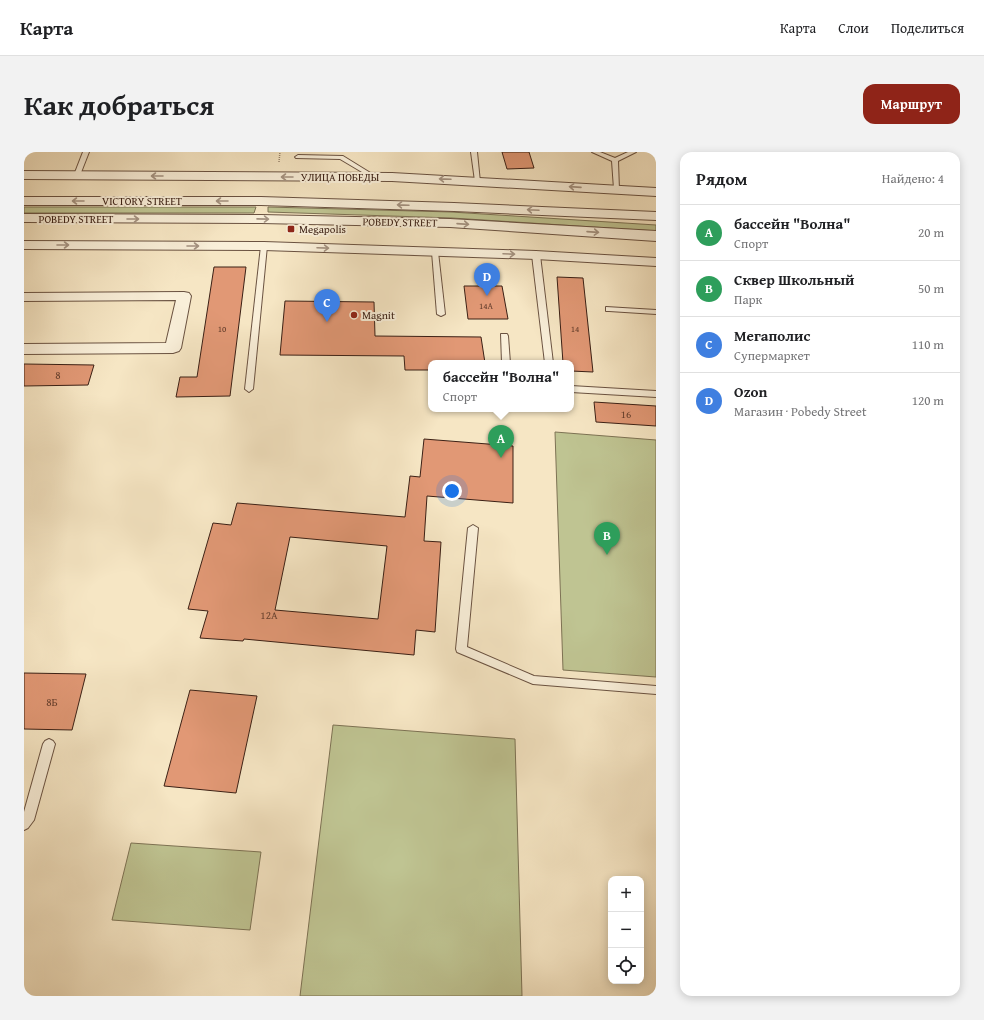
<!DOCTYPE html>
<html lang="ru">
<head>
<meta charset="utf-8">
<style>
	body { margin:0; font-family:"Gentium Book Plus",serif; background:#f2f2f2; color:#202124 }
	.controls { position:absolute; right:12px; bottom:12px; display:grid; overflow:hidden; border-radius:8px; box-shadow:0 2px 10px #0003 }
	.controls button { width:36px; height:36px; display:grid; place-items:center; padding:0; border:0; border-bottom:1px solid #e0e0e0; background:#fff; color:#202124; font:20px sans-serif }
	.you { position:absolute; left:428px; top:339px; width:14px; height:14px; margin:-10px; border:3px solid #fff; border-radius:50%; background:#1a73e8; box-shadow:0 0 0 6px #1a73e833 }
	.badge { display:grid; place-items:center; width:26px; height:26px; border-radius:50%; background:#8f2418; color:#fff; font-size:13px; font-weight:700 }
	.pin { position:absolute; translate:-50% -33px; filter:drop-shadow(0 1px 2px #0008) }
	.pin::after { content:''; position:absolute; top:21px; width:14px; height:12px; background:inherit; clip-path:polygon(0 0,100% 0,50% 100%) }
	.popup { position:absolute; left:404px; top:208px; width:146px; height:52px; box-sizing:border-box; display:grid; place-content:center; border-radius:8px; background:#fff; filter:drop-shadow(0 1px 3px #0005); font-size:13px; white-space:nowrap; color:#757577 }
	.popup b { font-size:15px; color:#202124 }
	.popup::after { content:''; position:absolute; left:50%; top:100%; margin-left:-8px; border:8px solid transparent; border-top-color:#fff }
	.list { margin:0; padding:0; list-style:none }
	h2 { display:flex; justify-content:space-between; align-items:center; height:52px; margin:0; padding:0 16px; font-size:17px }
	h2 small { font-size:13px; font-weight:400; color:#757577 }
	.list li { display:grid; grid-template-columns:26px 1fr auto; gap:12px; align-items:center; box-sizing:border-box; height:56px; padding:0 16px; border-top:1px solid #e0e0e0 }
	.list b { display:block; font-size:15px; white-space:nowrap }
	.list p { margin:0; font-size:13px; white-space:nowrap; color:#757577 }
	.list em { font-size:13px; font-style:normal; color:#757577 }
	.icon { flex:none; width:22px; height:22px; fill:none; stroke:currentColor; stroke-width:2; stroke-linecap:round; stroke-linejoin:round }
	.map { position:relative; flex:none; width:632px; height:844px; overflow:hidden; border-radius:12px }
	header { display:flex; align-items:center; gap:24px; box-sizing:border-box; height:56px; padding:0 20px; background:#fff; border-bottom:1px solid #e0e0e0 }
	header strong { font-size:19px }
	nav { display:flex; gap:22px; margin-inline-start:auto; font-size:14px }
	.intro { display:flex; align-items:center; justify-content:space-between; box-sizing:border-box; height:96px; padding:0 24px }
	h1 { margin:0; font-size:28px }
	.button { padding:10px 18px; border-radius:12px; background:#8f2418; color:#fff; font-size:14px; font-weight:700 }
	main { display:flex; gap:24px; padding:0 24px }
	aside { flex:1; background:#fff; border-radius:12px; box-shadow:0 2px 10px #0003 }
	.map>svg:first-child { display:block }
</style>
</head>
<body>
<header>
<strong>Карта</strong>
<nav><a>Карта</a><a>Слои</a><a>Поделиться</a></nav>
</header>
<div class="intro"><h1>Как добраться</h1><a class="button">Маршрут</a></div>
<main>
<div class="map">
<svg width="632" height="844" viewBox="0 0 632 844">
	<rect width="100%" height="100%" fill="#f6e6c4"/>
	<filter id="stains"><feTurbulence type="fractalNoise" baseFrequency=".005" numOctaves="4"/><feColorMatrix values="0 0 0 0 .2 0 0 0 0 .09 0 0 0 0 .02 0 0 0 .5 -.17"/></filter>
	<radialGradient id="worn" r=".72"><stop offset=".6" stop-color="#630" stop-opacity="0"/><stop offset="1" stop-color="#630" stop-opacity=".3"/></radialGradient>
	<g fill="#bfc492" stroke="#7d7254">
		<path d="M0,55H232L230,61H0Z"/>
		<path d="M244,55L427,60L632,73V79L428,66L244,60Z"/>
		<path d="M531,280L632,288V525L539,518Z"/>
		<path d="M309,573L491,587L498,844H276Z"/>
		<path d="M107,691L237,700L226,778L88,768Z"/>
	</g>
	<g fill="#e19875" stroke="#3b2015" fill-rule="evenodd">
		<path d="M478,0H505L510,16L483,17Z"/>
		<path d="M190,115H222L206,244L152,245L156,225H173Z"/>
		<path d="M533,125L559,126L569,220L547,219V211H539Z"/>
		<path d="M440,134H478L484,167H444Z"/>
		<path d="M261,149L350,150L351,184L457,185L461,211H407V218H381L380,204L256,203Z"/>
		<path d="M0,212L70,213L64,233L0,234Z"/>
		<path d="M570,250L632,254V274L572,270Z"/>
		<path d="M400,287L489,294V351L403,344L400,389L417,390L411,480L392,478L390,503L220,487L219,489L176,486L184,459L164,457L189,371L207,373L213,351L381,365L386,324L396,325ZM266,385L363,394L354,467L251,458Z"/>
		<path d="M0,521L62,522L48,578L0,577Z"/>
		<path d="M166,538L233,544L212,641L140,634Z"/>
	</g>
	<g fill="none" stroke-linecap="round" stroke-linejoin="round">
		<defs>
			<g id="service">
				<path d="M59,0H65L56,23L51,24L50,23Z"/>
				<path d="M447,0H453L456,30L451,29Z"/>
				<path d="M568,0H576L591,6L604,0H612L594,9L595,38L590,37L588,9Z"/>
				<path d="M274,3L319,4L353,25L348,26L316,7L272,6L271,5Z"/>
				<path d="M240,92L243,94L229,237L225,240L221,237L237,94Z"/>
				<path d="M411,98L414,100L421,162L417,164L413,162L408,100Z"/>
				<path d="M512,101L516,103L529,211H521L508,103Z"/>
				<path d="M582,155L632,158V162L585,159H582Z"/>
				<path d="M477,182H483L484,184L486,211H478Z"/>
				<path d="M547,234L632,239V245L547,240Z"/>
				<path d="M449,373L454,376L443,495L510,524L632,534V542L509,532L433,500L432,497L444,376Z"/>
				<path d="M25,587L29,589L31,592L10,668L4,676L0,678V660L19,592L21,589Z"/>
			</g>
			<g id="minor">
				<path d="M0,19L368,21L632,36V44L368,29L0,27Z"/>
				<path d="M0,89L240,90L512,99L632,106V114L512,107L240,98L0,97Z"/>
				<path d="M160,140L165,141L167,144L157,196L155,199L149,201L0,202V192L142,191L152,148L0,149V141Z"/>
			</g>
			<g id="tertiary">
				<path d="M0,45H237L430,51L632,60V68L430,59L237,53H0Z"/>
				<path d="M0,62L237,63L426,67L632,79V89L426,75L237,71L0,70Z"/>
			</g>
		</defs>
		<use href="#service" stroke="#6a5241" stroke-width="2"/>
		<use href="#minor" stroke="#6a5241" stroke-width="2"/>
		<use href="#tertiary" stroke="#6a5241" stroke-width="2"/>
		<path stroke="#3b2015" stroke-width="1.5" stroke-dasharray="0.5 1.5" stroke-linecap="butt" d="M255,10L256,0"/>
		<use href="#service" fill="#f9efd9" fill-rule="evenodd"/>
		<use href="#minor" fill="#f9efd9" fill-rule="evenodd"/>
		<use href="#tertiary" fill="#f9efd9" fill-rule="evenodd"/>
	</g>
	<defs><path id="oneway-shaft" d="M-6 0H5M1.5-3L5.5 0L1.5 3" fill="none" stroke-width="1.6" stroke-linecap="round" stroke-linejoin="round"/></defs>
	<g stroke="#a49281">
		<use href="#oneway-shaft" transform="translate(133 24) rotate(-180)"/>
		<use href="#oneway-shaft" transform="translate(263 25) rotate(-180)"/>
		<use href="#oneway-shaft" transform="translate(421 27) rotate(-178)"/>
		<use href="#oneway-shaft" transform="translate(551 35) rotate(-176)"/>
		<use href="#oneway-shaft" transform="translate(54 49) rotate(-180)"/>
		<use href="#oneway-shaft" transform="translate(198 49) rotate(-180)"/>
		<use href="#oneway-shaft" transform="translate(379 53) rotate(-178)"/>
		<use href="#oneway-shaft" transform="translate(509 58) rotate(-177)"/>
		<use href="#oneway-shaft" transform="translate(109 67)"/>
		<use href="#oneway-shaft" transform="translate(239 67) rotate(1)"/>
		<use href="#oneway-shaft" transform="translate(439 72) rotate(4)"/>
		<use href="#oneway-shaft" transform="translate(569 80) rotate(4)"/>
		<use href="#oneway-shaft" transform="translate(39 93)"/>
		<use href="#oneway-shaft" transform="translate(169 94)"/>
		<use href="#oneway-shaft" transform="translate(299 96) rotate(2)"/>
		<use href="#oneway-shaft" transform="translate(485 102) rotate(2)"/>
	</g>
	<g fill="#8f2418" stroke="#f9efd9" stroke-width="1.5">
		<rect x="263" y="73" width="8" height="8" rx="2"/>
		<circle cx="330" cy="163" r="4"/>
	</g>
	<g text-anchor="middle" stroke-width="4" stroke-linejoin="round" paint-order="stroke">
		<g font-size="9" fill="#643e2d">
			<text x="462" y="157">14А</text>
			<text x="198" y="180">10</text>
			<text x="551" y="180">14</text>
		</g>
		<g font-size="11" fill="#3b2015" stroke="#f9efd9">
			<text x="316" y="29">УЛИЦА ПОБЕДЫ</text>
			<text x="118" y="53">VICTORY STREET</text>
			<text x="52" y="71">POBEDY STREET</text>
			<text transform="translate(376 70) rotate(1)" y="4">POBEDY STREET</text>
		</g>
		<g font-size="11" fill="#3b2015" stroke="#f9efd9" text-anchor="start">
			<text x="275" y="81">Megapolis</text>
			<text x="338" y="167">Magnit</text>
		</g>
		<g font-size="11" fill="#643e2d">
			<text x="34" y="227">8</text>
			<text x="602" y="266">16</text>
			<text x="245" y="467">12А</text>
			<text x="28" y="554">8Б</text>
		</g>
	</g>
	<rect width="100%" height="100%" filter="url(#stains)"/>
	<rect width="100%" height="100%" fill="url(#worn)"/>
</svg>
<div class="controls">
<button>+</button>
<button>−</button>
<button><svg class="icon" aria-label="locate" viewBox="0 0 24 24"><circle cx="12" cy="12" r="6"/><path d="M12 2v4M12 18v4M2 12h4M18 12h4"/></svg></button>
</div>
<div class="you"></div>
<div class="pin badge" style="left:477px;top:306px;background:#2e9e5b">A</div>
<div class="popup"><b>бассейн &quot;Волна&quot;</b>Спорт</div>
<div class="pin badge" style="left:583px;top:403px;background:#2e9e5b">B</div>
<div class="pin badge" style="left:303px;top:170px;background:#3f7fe0">C</div>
<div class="pin badge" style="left:463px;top:144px;background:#3f7fe0">D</div>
</div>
<aside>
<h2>Рядом<small>Найдено: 4</small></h2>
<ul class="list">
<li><span class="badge" style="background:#2e9e5b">A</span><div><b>бассейн &quot;Волна&quot;</b><p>Спорт</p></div><em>20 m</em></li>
<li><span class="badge" style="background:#2e9e5b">B</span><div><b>Сквер Школьный</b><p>Парк</p></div><em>50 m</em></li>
<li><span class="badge" style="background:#3f7fe0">C</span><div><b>Мегаполис</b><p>Супермаркет</p></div><em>110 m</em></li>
<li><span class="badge" style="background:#3f7fe0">D</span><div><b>Ozon</b><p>Магазин · Pobedy Street</p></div><em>120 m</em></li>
</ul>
</aside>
</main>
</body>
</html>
